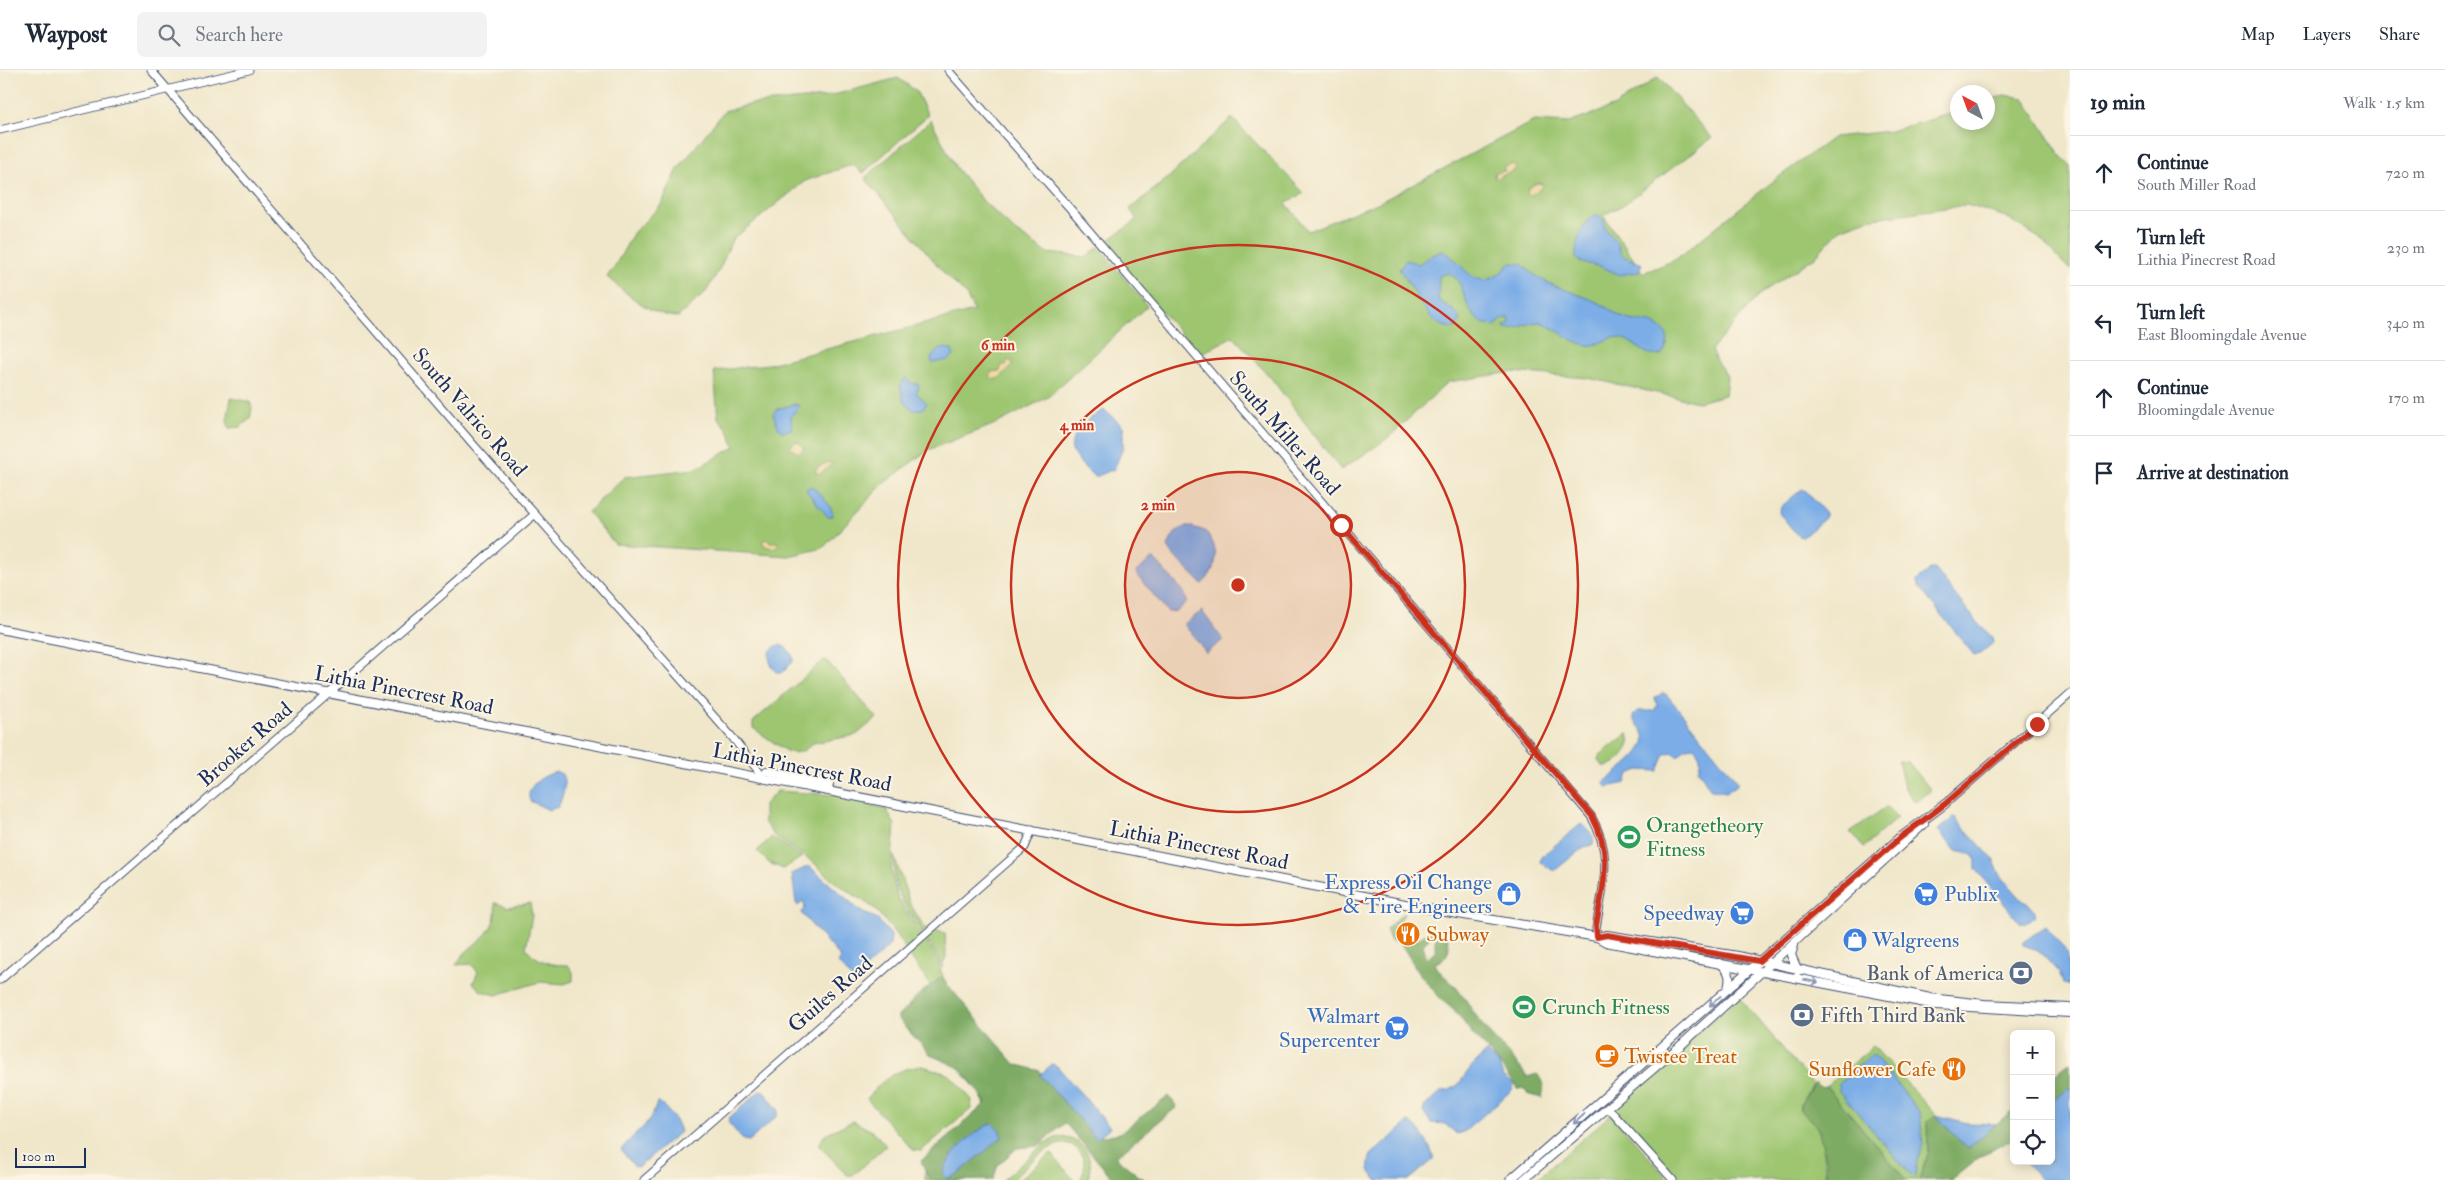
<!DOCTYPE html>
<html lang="en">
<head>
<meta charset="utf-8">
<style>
	body { margin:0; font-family:"IM FELL Double Pica",serif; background:#f2f2f3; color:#1f2937 }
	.controls { position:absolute; right:15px; bottom:15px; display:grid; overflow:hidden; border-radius:8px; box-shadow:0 2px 12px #0003 }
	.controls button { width:45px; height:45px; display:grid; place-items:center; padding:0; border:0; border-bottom:1px solid #e0e1e3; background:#fff; color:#1f2937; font:25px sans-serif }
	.compass { position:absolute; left:1950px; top:15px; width:45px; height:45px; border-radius:50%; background:#fff; box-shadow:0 2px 12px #0003; rotate:319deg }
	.scale { position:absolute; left:15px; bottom:12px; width:71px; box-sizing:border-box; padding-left:5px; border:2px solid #1b2f5e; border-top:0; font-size:14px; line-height:18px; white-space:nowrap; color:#1b2f5e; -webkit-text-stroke:4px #fcf5e5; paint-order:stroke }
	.stop { position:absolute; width:15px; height:15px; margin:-11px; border:4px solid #c8321e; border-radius:50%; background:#fff }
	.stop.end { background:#c8321e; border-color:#fff; box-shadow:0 1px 5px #0008 }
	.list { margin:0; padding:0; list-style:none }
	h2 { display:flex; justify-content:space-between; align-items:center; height:65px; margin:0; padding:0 20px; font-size:21px }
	h2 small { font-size:16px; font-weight:400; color:#747a83 }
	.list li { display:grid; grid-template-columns:32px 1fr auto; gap:15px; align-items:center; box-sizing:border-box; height:75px; padding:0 20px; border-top:1px solid #e0e1e3 }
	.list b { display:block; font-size:19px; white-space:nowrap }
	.list p { margin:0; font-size:16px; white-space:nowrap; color:#747a83 }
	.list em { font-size:16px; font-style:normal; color:#747a83 }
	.icon { flex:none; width:28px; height:28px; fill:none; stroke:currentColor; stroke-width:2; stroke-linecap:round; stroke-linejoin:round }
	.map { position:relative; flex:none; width:2070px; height:1110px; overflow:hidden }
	header { display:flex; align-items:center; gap:30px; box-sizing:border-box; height:70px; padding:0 25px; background:#fff; border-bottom:1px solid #e0e1e3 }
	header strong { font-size:24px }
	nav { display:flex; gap:28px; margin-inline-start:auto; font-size:18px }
	.search { width:350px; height:45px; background:#f2f2f3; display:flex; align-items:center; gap:12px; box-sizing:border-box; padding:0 18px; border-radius:8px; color:#747a83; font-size:19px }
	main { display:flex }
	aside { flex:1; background:#fff }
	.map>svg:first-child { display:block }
</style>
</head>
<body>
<header>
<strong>Waypost</strong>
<div class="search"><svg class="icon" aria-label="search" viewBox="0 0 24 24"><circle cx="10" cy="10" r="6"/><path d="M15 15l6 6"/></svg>Search here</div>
<nav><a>Map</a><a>Layers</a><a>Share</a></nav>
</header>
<main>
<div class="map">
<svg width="2070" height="1110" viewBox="0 0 2070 1110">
	<rect width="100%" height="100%" fill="#fcf5e5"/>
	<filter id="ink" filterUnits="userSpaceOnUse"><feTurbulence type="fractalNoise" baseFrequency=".02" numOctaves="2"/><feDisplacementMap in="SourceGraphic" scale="10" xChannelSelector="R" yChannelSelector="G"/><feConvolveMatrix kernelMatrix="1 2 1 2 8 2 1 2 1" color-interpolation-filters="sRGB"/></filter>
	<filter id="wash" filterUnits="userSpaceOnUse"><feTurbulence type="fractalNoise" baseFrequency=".0096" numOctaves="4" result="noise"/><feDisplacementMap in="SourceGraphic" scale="20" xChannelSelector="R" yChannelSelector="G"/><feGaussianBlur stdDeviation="1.12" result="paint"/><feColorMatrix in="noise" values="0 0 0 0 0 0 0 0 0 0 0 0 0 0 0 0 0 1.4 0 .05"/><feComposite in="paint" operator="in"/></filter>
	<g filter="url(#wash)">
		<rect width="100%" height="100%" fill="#f0e7ca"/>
		<g fill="#9ec671" stroke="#5c7a68">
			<path d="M1658,7L1712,68L1623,135L1603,145L1643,203L1675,190L1776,109L1834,67L1890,61L1957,42L1958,52H1988V31L2004,25L2024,28L2061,86L2070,96V200L2039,168L2006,147L1967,135L1867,149L1840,159L1815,187L1760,224L1712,279L1715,289L1727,306L1725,325L1698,332L1588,308L1512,302L1448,312L1388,368L1341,400L1271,308L1233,266L1199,285L1103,174L1137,150L1130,139L1169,107L1232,48L1304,123L1286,133L1308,161L1380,132L1534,51L1569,53L1615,36Z"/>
			<path d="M898,8L916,21L928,45L862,104L854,94L805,111L732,170L720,198L706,222L678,247C651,246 627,224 607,207L615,196L634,162L661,135L678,99L724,41L752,34L826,27Z"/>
			<path d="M931,50L956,98L984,132L1015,161L1047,183L1085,187L1099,177L1147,236L1048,327L998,353L928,380L884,413L823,478L789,486L615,474L588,442L624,407L695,399L735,377L727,358L718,348L714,301L769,294L974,241L966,225L944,203L865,108Z"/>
			<path d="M231,328L250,332L252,338L250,349L240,357L229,358L227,351Z"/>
			<path d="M825,589L877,648L856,665L813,673L803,681L794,683L786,681L753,658V652Z"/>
			<path d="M1628,663C1629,667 1630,672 1629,676C1626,685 1612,697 1604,697L1598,690L1599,686Z"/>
			<path d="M1898,691L1908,692L1931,720L1918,731H1914L1904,717Z"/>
			<path d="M777,721L836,725L886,739L895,755L891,800L898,829L935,885L948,920L985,964L993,1094L988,1110H925V1094L986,1036L978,1021L955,994L926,978L905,958C904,932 913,930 930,915L892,859L874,838L832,810L813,792L775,767L764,752V734Z"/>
			<path d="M1886,737L1897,748L1864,777L1850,762Z"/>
			<path d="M772,767L774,769L802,787L783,799L769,793L757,781Z"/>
			<path d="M894,786L910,834L925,858L928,859L923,863C905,835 892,822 894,786Z"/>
			<path d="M495,833L509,837L530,833L532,846L526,878C538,892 550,895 568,895L573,902V911L564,914L540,912L496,925L481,921L473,913L478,902L471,894L456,895C470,870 499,868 495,833Z"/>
			<path d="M934,860L945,863L946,886L942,898L937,885L926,868Z"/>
			<path d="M1739,927L1813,1014L1800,1035V1040C1829,1063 1822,1078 1826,1110H1678L1612,1035Z"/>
			<path d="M1873,976L1936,1045L1927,1051L1928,1083L1919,1110H1906L1826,1016Z"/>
			<path d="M923,996L950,1005L972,1030L971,1039L921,1081L913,1080L867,1029C881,1010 899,997 923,996Z"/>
			<path d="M1611,1044L1669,1110H1536Z"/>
			<path d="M853,1051L874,1062L886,1076L853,1105H847L819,1075L825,1064Z"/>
			<path d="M1055,1068C1080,1064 1098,1087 1087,1110H1080C1085,1102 1086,1093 1081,1084C1063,1054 1027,1097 1012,1110H1003L1044,1074Z"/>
			<path d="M1051,1083L1074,1110H1019Z"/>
		</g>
		<g fill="#7eab63" stroke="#4c6d60">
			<path d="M1403,843L1404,845L1393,856L1395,861H1401L1404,870C1413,874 1424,866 1430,860H1434V864L1423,875L1427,889L1435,882C1436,873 1432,869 1441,864L1448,869C1451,881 1447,889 1435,893C1439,904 1448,908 1455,916C1466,928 1474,944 1484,957C1498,974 1515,989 1527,1007L1537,1004C1546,1012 1544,1017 1542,1028L1527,1024V1021L1522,1018L1519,1019L1488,980L1473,965L1457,943L1442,930L1419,903L1401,874L1390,870L1386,859Z"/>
			<path d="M941,907L1015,994L1040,1001L1098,1067L1120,1063L1169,1026L1177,1037L1115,1087L1144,1110H1114L1065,1053L1038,1076L1017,1078L998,1095L993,1110H930L921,1091L986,1033L962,999L931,985L897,947Z"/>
			<path d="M2070,992V1021L2051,1037V1008Z"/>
			<path d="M1815,1012L1820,1017L1826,1016L1906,1110H1826V1089L1818,1057L1800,1040V1035Z"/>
			<path d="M2014,1039V1068L1981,1086L1951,1110H1919L1928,1083L1927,1051L1936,1045L1967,1079Z"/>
		</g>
		<g fill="#eeda9e" stroke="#84847e">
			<path d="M1511,94L1516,96L1515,100L1495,109L1494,103L1505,101L1503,97Z"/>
			<path d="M1537,113L1542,114L1543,117L1529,126L1527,119Z"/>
			<path d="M1008,290L1012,292V296L998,309H992L990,306L991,302L1000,301L1002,295H1006Z"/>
			<path d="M796,371L803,376V379L799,383L789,378Z"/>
			<path d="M829,392L832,394L820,404L815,402L818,397Z"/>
			<path d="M766,469L770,472H778V476L772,478L765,476L762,471Z"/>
		</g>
		<g fill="#7bade7" stroke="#4b6ea2">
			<path d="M1596,144L1604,150L1605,158L1618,174L1620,182L1625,187L1642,194L1638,202L1619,205L1602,197L1580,192L1576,187C1575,174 1584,148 1596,144Z"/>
			<path d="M1442,181C1460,187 1470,218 1492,208C1500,205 1505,198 1511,193L1522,194C1543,216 1570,220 1597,232C1607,236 1614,244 1624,248C1638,254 1656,248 1666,264C1670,271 1666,279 1661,285C1646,289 1635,271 1620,268C1608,265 1599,277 1587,275C1571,273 1548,252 1539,252C1527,252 1514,263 1503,257L1510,253L1509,248L1503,249L1495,256C1458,253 1471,211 1448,203L1439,206L1438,230L1456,242L1460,250L1456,258C1425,260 1417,218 1399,200L1406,190L1419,194L1430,186Z"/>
			<path d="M945,278L952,280L954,286L949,290L932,293L931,288L937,281Z"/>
			<path d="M906,308L912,314H918L919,317L916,323L927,333L923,339L913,340L904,331L900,315Z"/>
			<path d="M795,334L800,336L791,346L792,359L783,362L779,359L773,344L777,339Z"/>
			<path d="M1104,340L1123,356V378L1114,399L1095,407C1088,401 1077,391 1073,383C1065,366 1092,346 1104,340Z"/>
			<path d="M810,416C819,421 833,437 833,446L828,447L808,423L806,419Z"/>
			<path d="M1802,419L1806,421L1825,443V448L1803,467L1798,466L1779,443L1781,437Z"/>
			<path d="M1190,456L1205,461C1221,479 1218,499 1202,514L1173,485L1168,477C1172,465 1177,458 1190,456Z"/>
			<path d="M1153,488L1184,522L1187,532L1178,541L1168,542L1137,505L1136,502Z"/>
			<path d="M1930,499H1935C1954,523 1970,546 1992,567L1993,573L1980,584L1974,585L1918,516L1917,511Z"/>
			<path d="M1202,541L1223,570L1206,583L1184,554Z"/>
			<path d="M780,575C787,577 794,584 793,592L782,603L776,602C768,592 764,579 780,575Z"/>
			<path d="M1663,623L1667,625L1737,711V715L1727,722L1711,720L1698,699C1702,690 1701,685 1694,677L1686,678L1678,686L1672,682L1665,684L1658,701L1639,700L1629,704L1626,713L1607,717L1603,713C1614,704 1650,681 1644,665C1642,657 1634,654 1633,645L1637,641H1654L1657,635L1655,628Z"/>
			<path d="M557,702L562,704C567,715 563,726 558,737L549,740L530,731C524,716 545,704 557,702Z"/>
			<path d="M1954,747L1993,789L2001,806L2023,831L2030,835L2035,842L2034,847L2026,853H2020L1976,799V790L1971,784L1956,781L1938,760Z"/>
			<path d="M1581,754C1588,758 1596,767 1593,775L1584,777L1554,801L1540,792L1541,787Z"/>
			<path d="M809,796L863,843L876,848L891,865L890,875L853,910L838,893L841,888L801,843L805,838L803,830L798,836L796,833L792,804Z"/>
			<path d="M2046,856L2067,882L2070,916L2063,914L2060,904L2038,880L2023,875V872Z"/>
			<path d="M1486,982L1498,993L1503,1006L1514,1014L1513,1019L1464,1062L1457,1064L1445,1054L1431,1053L1423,1042L1424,1037L1442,1021L1450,1020L1458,1015L1472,996Z"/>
			<path d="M1871,985L1875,986L1920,1043L1923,1075L1917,1090L1915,1106L1911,1105L1839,1021V1014Z"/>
			<path d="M1052,994L1057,996L1110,1057L1097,1069L1040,1005Z"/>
			<path d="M2070,1017V1110H2041L2025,1091H2051V1033Z"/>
			<path d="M761,1020L764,1021L778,1040L777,1046L749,1071L743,1070L728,1052L730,1047Z"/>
			<path d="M657,1032C666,1036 678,1052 680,1062L638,1097L634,1096L621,1080C635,1061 651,1057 657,1032Z"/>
			<path d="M1936,1045L1967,1053L1996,1054L1967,1079Z"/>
			<path d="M1409,1052C1417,1055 1435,1081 1433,1090L1409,1110H1377C1368,1102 1367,1097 1371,1085Z"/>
			<path d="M992,1053L999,1059L1002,1067L958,1104L947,1109L943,1103C946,1086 976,1060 992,1053Z"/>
		</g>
	</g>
	<g filter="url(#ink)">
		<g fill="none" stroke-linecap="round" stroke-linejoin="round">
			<defs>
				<g id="tertiary">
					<path d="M151,0L472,373L733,668L763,707"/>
					<path d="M948,0L1074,143L1591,746C1614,786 1603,815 1596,858L1597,867"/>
					<path d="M0,60L249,0"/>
					<path d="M1945,734L2070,624"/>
					<path d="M0,910L535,444"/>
					<path d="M1609,1039L1673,1110"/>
					<path d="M644,1110L1025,777L1032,760"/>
				</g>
				<g id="secondary">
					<path d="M0,559L1446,842L1597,867L1607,865L1738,886L1930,928L1984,934L2070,938"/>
					<path d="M767,701L829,715"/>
					<path d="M1597,867L1606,872L1936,935L2070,943"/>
					<path d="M1794,875L1791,885L1798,901"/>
					<path d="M1720,893C1730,901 1731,907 1728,919"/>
					<path d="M1510,1110L1901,767L1945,734"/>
					<path d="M1523,1110L1679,977L1924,754"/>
				</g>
			</defs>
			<use href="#tertiary" stroke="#3b4b6e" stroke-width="9"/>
			<use href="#secondary" stroke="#3b4b6e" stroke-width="10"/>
			<use href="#tertiary" stroke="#fff" stroke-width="7"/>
			<use href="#secondary" stroke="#fff" stroke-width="8"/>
		</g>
		<defs><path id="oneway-shaft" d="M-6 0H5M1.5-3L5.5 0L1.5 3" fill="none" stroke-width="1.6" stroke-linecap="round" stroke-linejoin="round" transform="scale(1.25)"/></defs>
		<g stroke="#8d97ae">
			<use href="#oneway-shaft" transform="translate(1811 911) rotate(11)"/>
			<use href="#oneway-shaft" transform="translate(1715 931) rotate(138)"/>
			<use href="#oneway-shaft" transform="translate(1579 1049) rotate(138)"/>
		</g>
	</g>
	<g fill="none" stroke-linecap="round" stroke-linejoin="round" filter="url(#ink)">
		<path stroke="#c8321e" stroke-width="6" d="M1341,455L1592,746C1614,787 1603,813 1596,856L1597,867L1607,865L1759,891L1901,767L1945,734L2037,654"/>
	</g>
	<circle cx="1238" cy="515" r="113" fill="#c8321e" fill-opacity=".12"/>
	<g fill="none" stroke="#c8321e" stroke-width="2.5">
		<circle cx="1238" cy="515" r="113"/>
		<circle cx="1238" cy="515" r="227"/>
		<circle cx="1238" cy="515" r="340"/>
	</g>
	<defs>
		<symbol id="stadium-disc" viewBox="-11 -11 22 22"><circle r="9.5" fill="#2e9e5b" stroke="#fcf5e5"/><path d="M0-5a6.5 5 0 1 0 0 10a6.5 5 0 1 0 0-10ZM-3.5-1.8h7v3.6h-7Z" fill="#fff"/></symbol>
		<symbol id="shop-disc" viewBox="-11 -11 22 22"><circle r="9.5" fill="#3f7fe0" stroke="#fcf5e5"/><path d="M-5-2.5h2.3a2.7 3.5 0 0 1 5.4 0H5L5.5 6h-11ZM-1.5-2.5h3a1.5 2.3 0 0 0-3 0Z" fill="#fff"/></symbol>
		<symbol id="supermarket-disc" viewBox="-11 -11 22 22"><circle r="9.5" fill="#3f7fe0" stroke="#fcf5e5"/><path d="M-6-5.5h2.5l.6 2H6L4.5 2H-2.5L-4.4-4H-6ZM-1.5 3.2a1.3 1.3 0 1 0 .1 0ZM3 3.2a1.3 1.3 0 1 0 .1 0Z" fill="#fff"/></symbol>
		<symbol id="restaurant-disc" viewBox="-11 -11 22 22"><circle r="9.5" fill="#e8710a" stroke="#fcf5e5"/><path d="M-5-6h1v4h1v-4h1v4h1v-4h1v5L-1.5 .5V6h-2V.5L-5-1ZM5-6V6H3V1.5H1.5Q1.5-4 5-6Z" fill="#fff"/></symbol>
		<symbol id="bank-disc" viewBox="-11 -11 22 22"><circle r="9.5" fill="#5c6f8a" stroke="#fcf5e5"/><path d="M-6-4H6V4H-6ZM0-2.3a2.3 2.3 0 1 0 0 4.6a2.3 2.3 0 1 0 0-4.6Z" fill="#fff"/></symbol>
		<symbol id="cafe-disc" viewBox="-11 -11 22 22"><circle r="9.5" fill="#e8710a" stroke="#fcf5e5"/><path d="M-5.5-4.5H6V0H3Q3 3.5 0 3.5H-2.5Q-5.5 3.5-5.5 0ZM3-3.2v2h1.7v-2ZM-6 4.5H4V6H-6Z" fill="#fff"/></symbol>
	</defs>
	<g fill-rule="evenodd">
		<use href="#stadium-disc" x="1615" y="753" width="28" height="28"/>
		<use href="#shop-disc" x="1495" y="810" width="28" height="28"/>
		<use href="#supermarket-disc" x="1912" y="810" width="28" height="28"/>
		<use href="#supermarket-disc" x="1728" y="829" width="28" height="28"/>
		<use href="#restaurant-disc" x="1394" y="850" width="28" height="28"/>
		<use href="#shop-disc" x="1841" y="856" width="28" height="28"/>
		<use href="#bank-disc" x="2007" y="889" width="28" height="28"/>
		<use href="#stadium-disc" x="1510" y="923" width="28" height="28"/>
		<use href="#bank-disc" x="1788" y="931" width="28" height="28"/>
		<use href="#supermarket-disc" x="1383" y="944" width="28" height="28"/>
		<use href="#cafe-disc" x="1593" y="972" width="28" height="28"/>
		<use href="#restaurant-disc" x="1940" y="985" width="28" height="28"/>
	</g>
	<g text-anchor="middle" stroke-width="4" stroke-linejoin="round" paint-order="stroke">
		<g font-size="21" fill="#1b2f5e" stroke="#fcf5e5">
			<text transform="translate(470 342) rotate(49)" y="7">South Valrico Road</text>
			<text transform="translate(1285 363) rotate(49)" y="7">South Miller Road</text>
			<text transform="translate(404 620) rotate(11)" y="7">Lithia Pinecrest Road</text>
			<text transform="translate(245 674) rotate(-41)" y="7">Brooker Road</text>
			<text transform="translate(802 697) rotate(11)" y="7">Lithia Pinecrest Road</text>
			<text transform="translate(1199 775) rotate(11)" y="7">Lithia Pinecrest Road</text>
			<text transform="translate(830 924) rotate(-41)" y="7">Guiles Road</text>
		</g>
		<g font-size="21" fill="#27864d" stroke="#fcf5e5" text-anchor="start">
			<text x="1646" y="762">Orangetheory<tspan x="1646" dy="24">Fitness</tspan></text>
			<text x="1542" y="944">Crunch Fitness</text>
		</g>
		<g font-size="21" fill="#366cbe" stroke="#fcf5e5" text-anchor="end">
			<text x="1492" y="819">Express Oil Change<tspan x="1492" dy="24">&amp; Tire Engineers</tspan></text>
			<text x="1944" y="831" text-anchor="start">Publix</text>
			<text x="1724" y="850">Speedway</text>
			<text x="1872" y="877" text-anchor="start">Walgreens</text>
			<text x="1380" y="953">Walmart<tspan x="1380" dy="24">Supercenter</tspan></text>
		</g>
		<g font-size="21" fill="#c56008" stroke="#fcf5e5" text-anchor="start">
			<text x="1426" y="871">Subway</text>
			<text x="1624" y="993">Twistee Treat</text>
			<text x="1936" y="1006" text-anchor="end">Sunflower Cafe</text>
		</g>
		<g font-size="21" fill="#4e5e75" stroke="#fcf5e5" text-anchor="end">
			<text x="2004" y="910">Bank of America</text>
			<text x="1820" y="952" text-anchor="start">Fifth Third Bank</text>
		</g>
	</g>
	<circle cx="1238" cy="515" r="8" fill="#c8321e" stroke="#fcf5e5" stroke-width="2.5"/>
	<g font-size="15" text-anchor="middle" font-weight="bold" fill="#c8321e" stroke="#fcf5e5" stroke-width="4" stroke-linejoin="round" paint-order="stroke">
		<text x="998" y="280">6 min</text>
		<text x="1077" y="360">4 min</text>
		<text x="1158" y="440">2 min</text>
	</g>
</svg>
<div class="controls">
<button>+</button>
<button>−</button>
<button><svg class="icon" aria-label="locate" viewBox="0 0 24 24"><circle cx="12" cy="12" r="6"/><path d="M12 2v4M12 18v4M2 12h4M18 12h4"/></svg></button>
</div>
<svg class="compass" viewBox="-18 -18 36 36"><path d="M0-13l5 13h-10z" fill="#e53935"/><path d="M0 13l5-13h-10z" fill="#747a83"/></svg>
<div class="scale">100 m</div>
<div class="stop" style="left:1341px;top:455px"></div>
<div class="stop end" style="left:2037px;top:654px"></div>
</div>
<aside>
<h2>19 min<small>Walk · 1.5 km</small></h2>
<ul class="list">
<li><svg class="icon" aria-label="ahead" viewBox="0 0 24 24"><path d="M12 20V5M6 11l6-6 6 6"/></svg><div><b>Continue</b><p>South Miller Road</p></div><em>720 m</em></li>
<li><svg class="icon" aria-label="left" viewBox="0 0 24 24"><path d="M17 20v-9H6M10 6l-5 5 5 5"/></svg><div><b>Turn left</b><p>Lithia Pinecrest Road</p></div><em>230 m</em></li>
<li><svg class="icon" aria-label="left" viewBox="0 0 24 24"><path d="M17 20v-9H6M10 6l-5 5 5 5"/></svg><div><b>Turn left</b><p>East Bloomingdale Avenue</p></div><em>340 m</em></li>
<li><svg class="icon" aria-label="ahead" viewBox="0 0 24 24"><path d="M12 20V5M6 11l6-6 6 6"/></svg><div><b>Continue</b><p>Bloomingdale Avenue</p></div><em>170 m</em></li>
<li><svg class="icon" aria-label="arrive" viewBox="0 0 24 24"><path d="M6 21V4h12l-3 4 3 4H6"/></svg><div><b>Arrive at destination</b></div></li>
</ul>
</aside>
</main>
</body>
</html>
